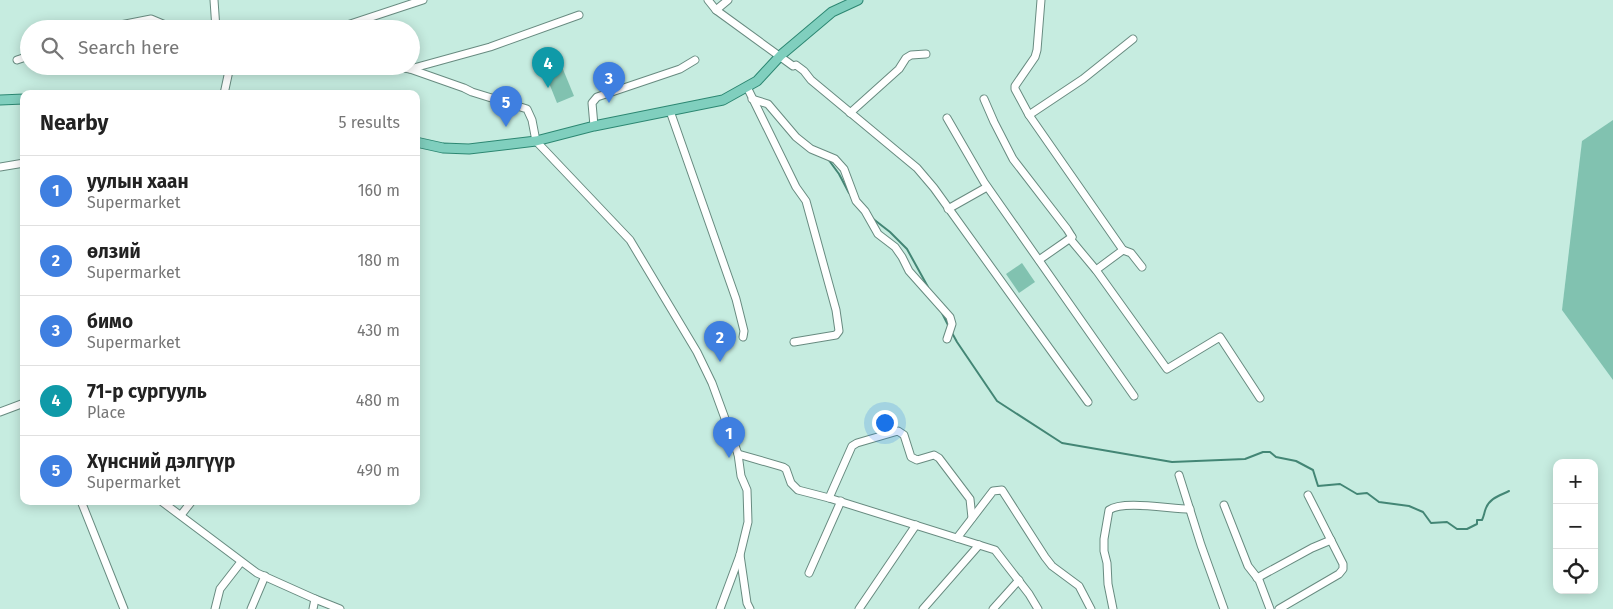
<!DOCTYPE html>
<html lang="en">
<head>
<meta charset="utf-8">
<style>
	body { margin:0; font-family:"Fira Sans",sans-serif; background:#f6f6f6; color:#222 }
	.controls { position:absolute; right:15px; bottom:15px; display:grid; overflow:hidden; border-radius:10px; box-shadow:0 2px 12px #0003 }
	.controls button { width:45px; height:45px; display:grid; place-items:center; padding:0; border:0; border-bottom:1px solid #e0e0e0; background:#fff; color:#222; font:25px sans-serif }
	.you { position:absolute; left:884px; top:422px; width:18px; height:18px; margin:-12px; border:4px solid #fff; border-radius:50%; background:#1a73e8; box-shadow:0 0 0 8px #1a73e833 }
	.badge { display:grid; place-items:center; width:32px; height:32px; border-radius:50%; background:#9939a1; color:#fff; font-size:16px; font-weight:700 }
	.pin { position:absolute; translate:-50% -41px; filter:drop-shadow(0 1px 2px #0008) }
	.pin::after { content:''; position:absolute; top:26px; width:18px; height:15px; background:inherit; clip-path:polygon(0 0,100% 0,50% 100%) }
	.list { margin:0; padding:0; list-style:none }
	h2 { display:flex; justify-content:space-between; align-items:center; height:65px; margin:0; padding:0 20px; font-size:21px }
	h2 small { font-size:16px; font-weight:400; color:#767676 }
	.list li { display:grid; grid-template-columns:32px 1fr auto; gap:15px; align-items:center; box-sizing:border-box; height:70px; padding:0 20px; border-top:1px solid #e0e0e0 }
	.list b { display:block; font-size:19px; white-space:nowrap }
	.list p { margin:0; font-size:16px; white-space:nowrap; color:#767676 }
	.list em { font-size:16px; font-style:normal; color:#767676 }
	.icon { flex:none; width:28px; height:28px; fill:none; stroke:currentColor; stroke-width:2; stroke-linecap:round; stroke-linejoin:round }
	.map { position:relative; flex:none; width:1613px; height:609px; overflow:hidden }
	.search { position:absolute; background:#fff; box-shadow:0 2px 12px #0003; left:20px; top:20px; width:400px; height:55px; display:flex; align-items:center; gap:12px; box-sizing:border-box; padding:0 18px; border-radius:28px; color:#767676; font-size:19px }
	.panel { position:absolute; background:#fff; box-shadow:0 2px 12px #0003; left:20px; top:90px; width:400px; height:415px; border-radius:10px }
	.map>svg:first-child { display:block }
</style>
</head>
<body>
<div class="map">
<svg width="1613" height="609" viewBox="0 0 1613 609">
	<rect width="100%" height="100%" fill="#c6ece0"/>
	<g fill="#81c2b0">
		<path d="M560,62L574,96L557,103L543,68Z"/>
		<path d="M1613,120V380L1562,310L1582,141Z"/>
		<path d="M1022,263L1035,282L1019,293L1006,274Z"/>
	</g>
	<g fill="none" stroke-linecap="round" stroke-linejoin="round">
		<g stroke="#438675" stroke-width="2">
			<path d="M828,159L839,174L849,193"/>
			<path d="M872,218L890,232L907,249L928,287"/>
			<path d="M941,311L949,327"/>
			<path d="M951,331L957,342L997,401L1062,443L1172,462L1245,459L1263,452H1270L1276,457L1296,461L1313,470L1318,486L1340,484L1357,494L1367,493L1379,502L1409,506L1423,512L1431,523L1447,522L1457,529H1467L1477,524V520H1482C1484,516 1484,513 1486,508C1490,498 1499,496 1509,491"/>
		</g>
		<defs>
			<g id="minor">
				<path d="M214,0L216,29"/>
				<path d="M708,0L716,10L793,66L796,65L804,71L811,80L917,168L934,188L1088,402"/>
				<path d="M1041,0L1037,50L1035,57L1015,86V89L1029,115L1123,250"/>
				<path d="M716,10L728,0"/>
				<path d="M100,29L151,19L170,27V29"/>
				<path d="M335,29L423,0"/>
				<path d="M17,60L29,56"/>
				<path d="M391,66L410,69L490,47L579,15"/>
				<path d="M410,69L464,88L472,92L527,109L532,120L536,141L630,240L697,352L712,383L738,454L741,476L747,490L748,522L740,555L720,609"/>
				<path d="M747,87L796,187L806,201L836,310L839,331L836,335L794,342"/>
				<path d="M224,94L230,66"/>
				<path d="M752,99L768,104L796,137L811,149L835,159L844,169L856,201L865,211L878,234L895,247L902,257L909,271L950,317L952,324L947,339"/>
				<path d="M984,99L994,122L1013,159L1067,229L1072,237L1071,240L1096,270L1167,369L1220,337L1260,398"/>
				<path d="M670,111L736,299L744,331L743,337"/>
				<path d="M850,113L899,69L906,58L911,55L926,54"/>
				<path d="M1029,115L1083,79L1133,39"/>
				<path d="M947,118L984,182L1134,396"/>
				<path d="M594,126L592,103L597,97L680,69L695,60"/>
				<path d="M0,167L24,163"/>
				<path d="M948,209L987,187"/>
				<path d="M1039,260L1072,237"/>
				<path d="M1096,270L1123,250L1131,253L1142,267"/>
				<path d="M0,412L24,403"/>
				<path d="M738,454L783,467L786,469L791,483L798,490L829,498L995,550L1029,594L1038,609"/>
				<path d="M1179,475L1201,545L1224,609"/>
				<path d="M829,498L852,446L857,443L898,431L904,435L911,457L917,460L934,455L939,458L970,499L972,518"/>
				<path d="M81,501L124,609"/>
				<path d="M161,501L257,573L315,599L340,609"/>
				<path d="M1224,505L1248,566L1259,580L1270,609"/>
				<path d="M181,515L192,501"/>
				<path d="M957,538L993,491L1002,490L1045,557L1052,566L1079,586L1091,609"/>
				<path d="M740,555L747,603L750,609"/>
				<path d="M809,573L841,501"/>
				<path d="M1257,578L1312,548L1331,540"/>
				<path d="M215,609L220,589L241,562"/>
				<path d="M251,609L265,576"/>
				<path d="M313,609L315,599"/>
				<path d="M859,609L916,525"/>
				<path d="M923,609L979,545"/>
				<path d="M993,609L1019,580"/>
				<path d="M1113,609L1108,584L1107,563L1104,551V539L1109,510C1123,500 1170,509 1190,509"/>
				<path d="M1279,609L1339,574L1343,569V564L1308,495"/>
			</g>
			<g id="major">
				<path d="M0,100L24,99"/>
				<path d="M416,142L443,148L469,149L536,141L594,126L723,100L757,81L781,55L832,12L858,0"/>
			</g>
		</defs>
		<use href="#minor" stroke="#688b80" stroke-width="9"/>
		<use href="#major" stroke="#2c8772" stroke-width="11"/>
		<use href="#minor" stroke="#fff" stroke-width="7"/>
		<use href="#major" stroke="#80cfbe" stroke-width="9"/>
	</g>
</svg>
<div class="controls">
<button>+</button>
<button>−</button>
<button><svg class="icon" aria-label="locate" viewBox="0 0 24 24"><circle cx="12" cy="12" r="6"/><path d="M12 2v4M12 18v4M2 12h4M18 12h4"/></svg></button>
</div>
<div class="you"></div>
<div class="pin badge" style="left:729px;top:458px;background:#3f7fe0">1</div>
<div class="pin badge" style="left:720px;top:362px;background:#3f7fe0">2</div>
<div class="pin badge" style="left:609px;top:103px;background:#3f7fe0">3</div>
<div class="pin badge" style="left:548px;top:88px;background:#0f9aa8">4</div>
<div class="pin badge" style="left:506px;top:127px;background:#3f7fe0">5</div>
<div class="search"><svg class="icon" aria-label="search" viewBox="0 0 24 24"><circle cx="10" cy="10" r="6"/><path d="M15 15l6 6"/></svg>Search here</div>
<section class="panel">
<h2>Nearby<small>5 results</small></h2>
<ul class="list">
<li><span class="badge" style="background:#3f7fe0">1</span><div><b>уулын хаан</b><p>Supermarket</p></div><em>160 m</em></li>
<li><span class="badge" style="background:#3f7fe0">2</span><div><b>өлзий</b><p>Supermarket</p></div><em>180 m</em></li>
<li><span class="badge" style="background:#3f7fe0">3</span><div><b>бимо</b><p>Supermarket</p></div><em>430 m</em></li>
<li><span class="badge" style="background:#0f9aa8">4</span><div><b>71-р сургууль</b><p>Place</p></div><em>480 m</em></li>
<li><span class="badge" style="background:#3f7fe0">5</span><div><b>Хүнсний дэлгүүр</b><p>Supermarket</p></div><em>490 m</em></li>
</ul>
</section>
</div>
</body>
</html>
